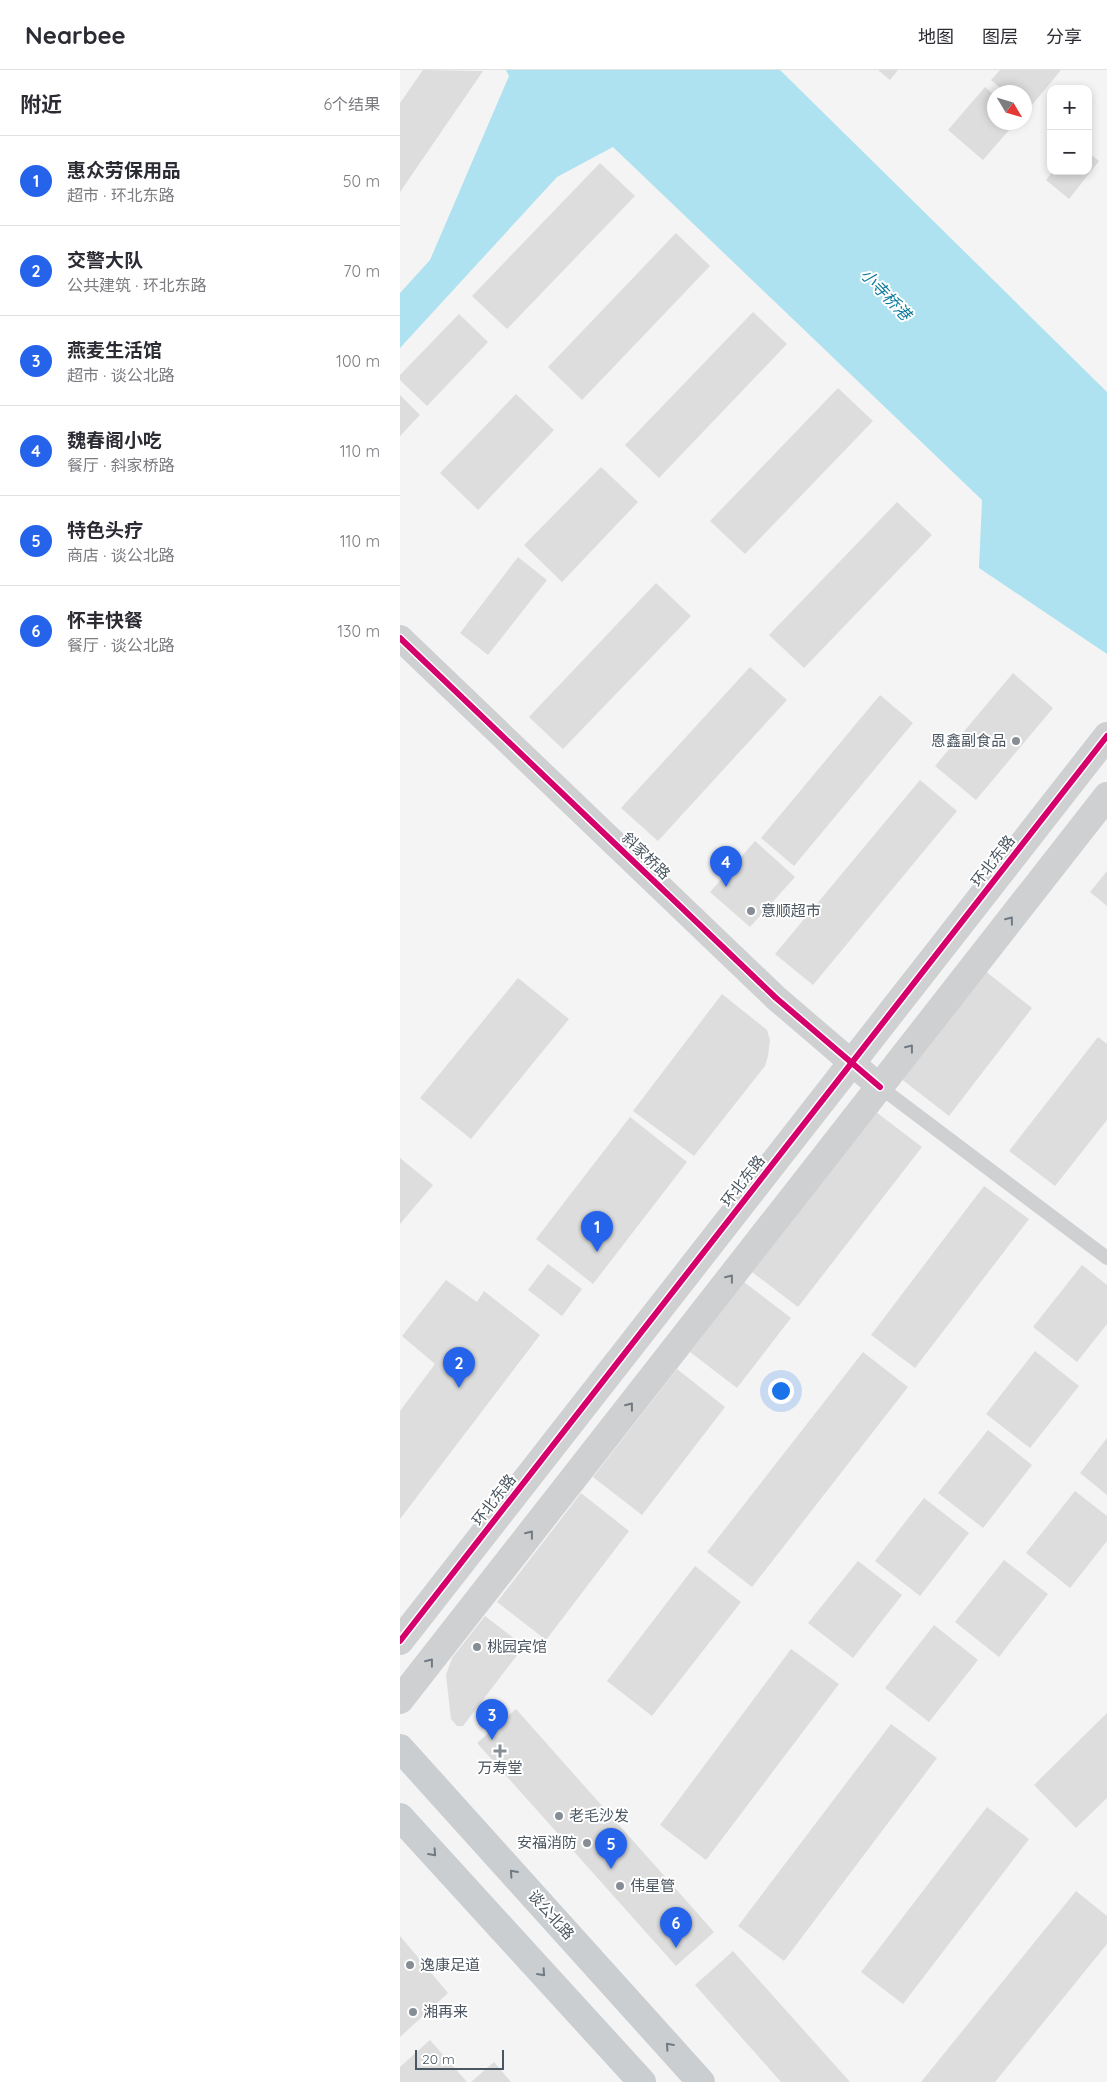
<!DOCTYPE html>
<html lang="zh">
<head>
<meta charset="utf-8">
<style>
	body { margin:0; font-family:Quicksand,"Noto Sans SC",sans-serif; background:#f2f2f3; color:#2b2b33 }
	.controls { position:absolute; right:15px; top:15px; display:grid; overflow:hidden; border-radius:10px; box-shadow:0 2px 8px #0003 }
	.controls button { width:45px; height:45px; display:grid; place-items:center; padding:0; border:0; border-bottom:1px solid #e1e1e2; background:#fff; color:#2b2b33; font:25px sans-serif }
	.compass { position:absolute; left:587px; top:15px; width:45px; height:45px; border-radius:50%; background:#fff; box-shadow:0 2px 8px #0003; rotate:128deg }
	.scale { position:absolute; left:15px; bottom:12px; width:89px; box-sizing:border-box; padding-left:5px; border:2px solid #4a5661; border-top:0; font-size:14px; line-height:18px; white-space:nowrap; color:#4a5661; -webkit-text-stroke:4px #fff; paint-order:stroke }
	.you { position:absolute; left:380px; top:1320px; width:18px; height:18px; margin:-12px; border:4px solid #fff; border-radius:50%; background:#1a73e8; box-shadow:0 0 0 8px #1a73e833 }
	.badge { display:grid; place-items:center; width:32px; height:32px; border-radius:50%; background:#2563eb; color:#fff; font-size:16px; font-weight:700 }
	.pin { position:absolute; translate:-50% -41px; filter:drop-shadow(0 1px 2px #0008) }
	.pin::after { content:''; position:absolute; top:26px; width:18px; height:15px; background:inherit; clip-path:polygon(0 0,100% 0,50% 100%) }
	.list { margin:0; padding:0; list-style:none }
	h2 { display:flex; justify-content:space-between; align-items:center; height:65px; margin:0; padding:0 20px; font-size:21px }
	h2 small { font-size:16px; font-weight:400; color:#7c7c81 }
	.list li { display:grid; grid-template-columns:32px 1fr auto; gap:15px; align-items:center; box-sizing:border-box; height:90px; padding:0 20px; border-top:1px solid #e1e1e2 }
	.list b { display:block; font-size:19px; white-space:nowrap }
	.list p { margin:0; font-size:16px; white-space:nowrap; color:#7c7c81 }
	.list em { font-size:16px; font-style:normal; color:#7c7c81 }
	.map { position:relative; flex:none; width:707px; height:2012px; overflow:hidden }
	header { display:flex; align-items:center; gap:30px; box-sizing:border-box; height:70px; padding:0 25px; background:#fff; border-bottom:1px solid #e1e1e2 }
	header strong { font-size:24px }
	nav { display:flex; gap:28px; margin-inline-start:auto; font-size:18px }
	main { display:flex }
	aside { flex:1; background:#fff }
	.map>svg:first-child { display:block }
</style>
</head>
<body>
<header>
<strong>Nearbee</strong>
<nav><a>地图</a><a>图层</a><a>分享</a></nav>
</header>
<main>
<aside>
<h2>附近<small>6个结果</small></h2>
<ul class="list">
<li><span class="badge">1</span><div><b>惠众劳保用品</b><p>超市 · 环北东路</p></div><em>50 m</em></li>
<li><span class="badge">2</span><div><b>交警大队</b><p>公共建筑 · 环北东路</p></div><em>70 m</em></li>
<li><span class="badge">3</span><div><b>燕麦生活馆</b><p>超市 · 谈公北路</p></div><em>100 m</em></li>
<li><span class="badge">4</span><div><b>魏春阁小吃</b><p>餐厅 · 斜家桥路</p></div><em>110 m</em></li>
<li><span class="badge">5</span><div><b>特色头疗</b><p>商店 · 谈公北路</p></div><em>110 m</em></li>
<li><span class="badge">6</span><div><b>怀丰快餐</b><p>餐厅 · 谈公北路</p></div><em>130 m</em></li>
</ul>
</aside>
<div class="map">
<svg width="707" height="2012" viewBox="0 0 707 2012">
	<rect width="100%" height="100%" fill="#f4f4f4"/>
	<path fill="#aee2f0" d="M106,0H380L707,322V584L579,498L582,430L213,77L157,107L0,278V223L30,190L109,6Z"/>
	<g fill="#ddddde">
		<path d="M23,0L83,1L0,122V33Z"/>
		<path d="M478,0H498L490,10Z"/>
		<path d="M600,0H661L627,41L624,39V22H605L591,10Z"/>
		<path d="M585,17L594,25V52H616L583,90L548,60Z"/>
		<path d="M688,82L699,91L669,129L646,110L653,101H688Z"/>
		<path d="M200,93L235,126L107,259L72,226Z"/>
		<path d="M276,163L310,196L182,330L148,297Z"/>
		<path d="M353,242L387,274L259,408L225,375Z"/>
		<path d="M59,244L88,272L27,336L0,310V305Z"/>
		<path d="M438,318L473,351L345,484L310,451Z"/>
		<path d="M116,324L154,360L78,440L40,403Z"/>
		<path d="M0,325L20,345L0,366Z"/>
		<path d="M201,397L238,432L162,512L124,475Z"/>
		<path d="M497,432L532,465L404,598L369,565Z"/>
		<path d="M118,487L147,510L88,585L60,563Z"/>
		<path d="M256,513L291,546L163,679L129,647Z"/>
		<path d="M350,597L387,630L258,771L221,738Z"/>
		<path d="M613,603L653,638L576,730L535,696Z"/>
		<path d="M480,625L513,653L394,796L361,768Z"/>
		<path d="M520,710L557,741L413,915L375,884Z"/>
		<path d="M355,771L395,807L350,857L310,822Z"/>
		<path d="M707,801V836L690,822Z"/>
		<path d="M584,900L632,938L549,1046L500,1008Z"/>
		<path d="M118,908L169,949L71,1069L20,1028Z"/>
		<path d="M322,924L367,960L370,970L368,986L365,996L294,1086L233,1041Z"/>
		<path d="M698,967L707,974V1050L655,1116L609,1081Z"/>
		<path d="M476,1042L522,1077L398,1237L352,1202Z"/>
		<path d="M230,1047L287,1092L193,1214L136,1169Z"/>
		<path d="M0,1088L33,1115L0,1154Z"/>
		<path d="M584,1116L629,1149L515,1298L471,1265Z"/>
		<path d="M148,1194L182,1219L162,1246L128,1220Z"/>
		<path d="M682,1195L707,1215V1254L677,1292L633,1257Z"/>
		<path d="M46,1210L77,1232L84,1221L140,1265L0,1449V1341L35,1294L2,1266Z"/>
		<path d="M344,1212L391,1248L337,1318L290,1282Z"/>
		<path d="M635,1281L679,1316L630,1378L586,1344Z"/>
		<path d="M463,1282L508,1317L352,1517L307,1482Z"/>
		<path d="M277,1299L325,1337L242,1445L193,1407Z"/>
		<path d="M588,1360L632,1395L583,1458L538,1423Z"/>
		<path d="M707,1368V1425L680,1403Z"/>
		<path d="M675,1421L707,1446V1471L670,1518L626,1483Z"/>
		<path d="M181,1423L229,1461L146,1570L97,1532Z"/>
		<path d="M524,1428L569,1463L520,1526L475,1491Z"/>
		<path d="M604,1490L648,1524L599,1587L555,1552Z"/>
		<path d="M458,1491L502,1525L453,1588L408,1553Z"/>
		<path d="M295,1496L341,1532L252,1646L207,1611Z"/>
		<path d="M85,1546L124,1576L63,1656H57L51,1649L46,1605L52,1588Z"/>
		<path d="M534,1555L578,1590L529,1652L485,1618Z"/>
		<path d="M391,1579L439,1614L306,1790L260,1755Z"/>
		<path d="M116,1639L314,1862L276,1896L77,1673Z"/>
		<path d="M707,1643V1728L676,1758L634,1715Z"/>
		<path d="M491,1654L537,1688L384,1891L338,1856Z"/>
		<path d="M587,1737L629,1769L503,1934L461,1902Z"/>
		<path d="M676,1821L707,1846V1874L595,2012H521Z"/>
		<path d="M0,1866L48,1923L0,1967Z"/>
		<path d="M333,1881L450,2012H381L295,1915Z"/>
		<path d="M30,1970L67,2012H0V1997Z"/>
		<path d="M94,1992L111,2012H71Z"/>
	</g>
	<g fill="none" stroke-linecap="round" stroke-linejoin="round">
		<path stroke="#ced0d2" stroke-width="14" d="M480,1017L707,1188"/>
		<path stroke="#ced0d2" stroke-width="26" d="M0,568L376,928L480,1017"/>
		<g stroke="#ced0d2" stroke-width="28">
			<path d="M0,1571L707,666"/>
			<path d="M0,1630L707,726"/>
		</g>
		<g stroke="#caced1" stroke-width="28">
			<path d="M0,1678L301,2012"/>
			<path d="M0,1747L242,2012"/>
		</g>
		<defs>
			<g id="cycleway">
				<path d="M0,568L376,928L480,1017"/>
				<path d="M0,1571L707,666"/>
			</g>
		</defs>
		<use href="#cycleway" stroke="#fff" stroke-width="9"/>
		<use href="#cycleway" stroke="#d6006c" stroke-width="6"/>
	</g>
	<defs><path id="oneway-chevron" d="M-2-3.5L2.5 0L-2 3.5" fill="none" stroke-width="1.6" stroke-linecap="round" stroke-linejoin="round" transform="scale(1.25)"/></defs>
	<g stroke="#727b83">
		<use href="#oneway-chevron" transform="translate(610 850) rotate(-52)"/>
		<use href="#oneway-chevron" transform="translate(510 978) rotate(-52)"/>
		<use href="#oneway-chevron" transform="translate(330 1208) rotate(-52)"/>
		<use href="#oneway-chevron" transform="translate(230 1336) rotate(-52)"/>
		<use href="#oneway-chevron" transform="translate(130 1464) rotate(-52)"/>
		<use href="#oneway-chevron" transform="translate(30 1592) rotate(-52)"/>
	</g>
	<g stroke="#707a83">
		<use href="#oneway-chevron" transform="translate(33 1783) rotate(48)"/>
		<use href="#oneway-chevron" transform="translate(113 1803) rotate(-132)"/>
		<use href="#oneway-chevron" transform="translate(142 1903) rotate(48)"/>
		<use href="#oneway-chevron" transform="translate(269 1976) rotate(-132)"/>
	</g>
	<g fill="#868d94" stroke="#fff" stroke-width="2">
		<circle cx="616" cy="671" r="5"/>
		<circle cx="351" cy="841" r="5"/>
		<circle cx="77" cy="1577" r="5"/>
		<path d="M97.5 1673.5h5v5h5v5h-5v5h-5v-5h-5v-5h5z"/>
		<circle cx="159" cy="1746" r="5"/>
		<circle cx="187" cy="1773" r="5"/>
		<circle cx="220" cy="1816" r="5"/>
		<circle cx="10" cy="1895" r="5"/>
		<circle cx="13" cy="1942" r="5"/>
	</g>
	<g text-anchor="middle" stroke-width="4" stroke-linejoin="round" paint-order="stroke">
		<g font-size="15" fill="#4a5661" stroke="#fff" text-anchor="start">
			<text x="606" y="676" text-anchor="end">恩鑫副食品</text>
			<text x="361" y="846">意顺超市</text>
			<text x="87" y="1582">桃园宾馆</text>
			<text x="100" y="1703" text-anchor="middle">万寿堂</text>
			<text x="169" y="1751">老毛沙发</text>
			<text x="177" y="1778" text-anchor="end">安福消防</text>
			<text x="230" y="1821">伟星管</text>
			<text x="20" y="1900">逸康足道</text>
			<text x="23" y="1947">湘再来</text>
		</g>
		<g font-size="15" fill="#4a5661" stroke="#fff">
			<text transform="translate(246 786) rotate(44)" y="5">斜家桥路</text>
			<text transform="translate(593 791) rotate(-52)" y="5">环北东路</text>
			<text transform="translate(343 1111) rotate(-52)" y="5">环北东路</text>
			<text transform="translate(94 1430) rotate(-52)" y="5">环北东路</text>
			<text transform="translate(151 1845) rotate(48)" y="5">谈公北路</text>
		</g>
		<g font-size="16" font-style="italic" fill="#0c7c9b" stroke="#fff">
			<text transform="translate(486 224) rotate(46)" y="6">小寺桥港</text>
		</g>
	</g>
</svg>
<div class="controls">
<button>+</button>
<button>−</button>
</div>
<svg class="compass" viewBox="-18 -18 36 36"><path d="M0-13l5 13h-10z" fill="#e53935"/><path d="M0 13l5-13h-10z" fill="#7c7c81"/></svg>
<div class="scale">20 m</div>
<div class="you"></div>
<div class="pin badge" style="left:197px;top:1182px">1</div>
<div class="pin badge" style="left:59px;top:1318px">2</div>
<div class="pin badge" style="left:92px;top:1670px">3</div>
<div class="pin badge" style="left:326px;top:817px">4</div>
<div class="pin badge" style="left:211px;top:1799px">5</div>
<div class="pin badge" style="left:276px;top:1878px">6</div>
</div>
</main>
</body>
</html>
